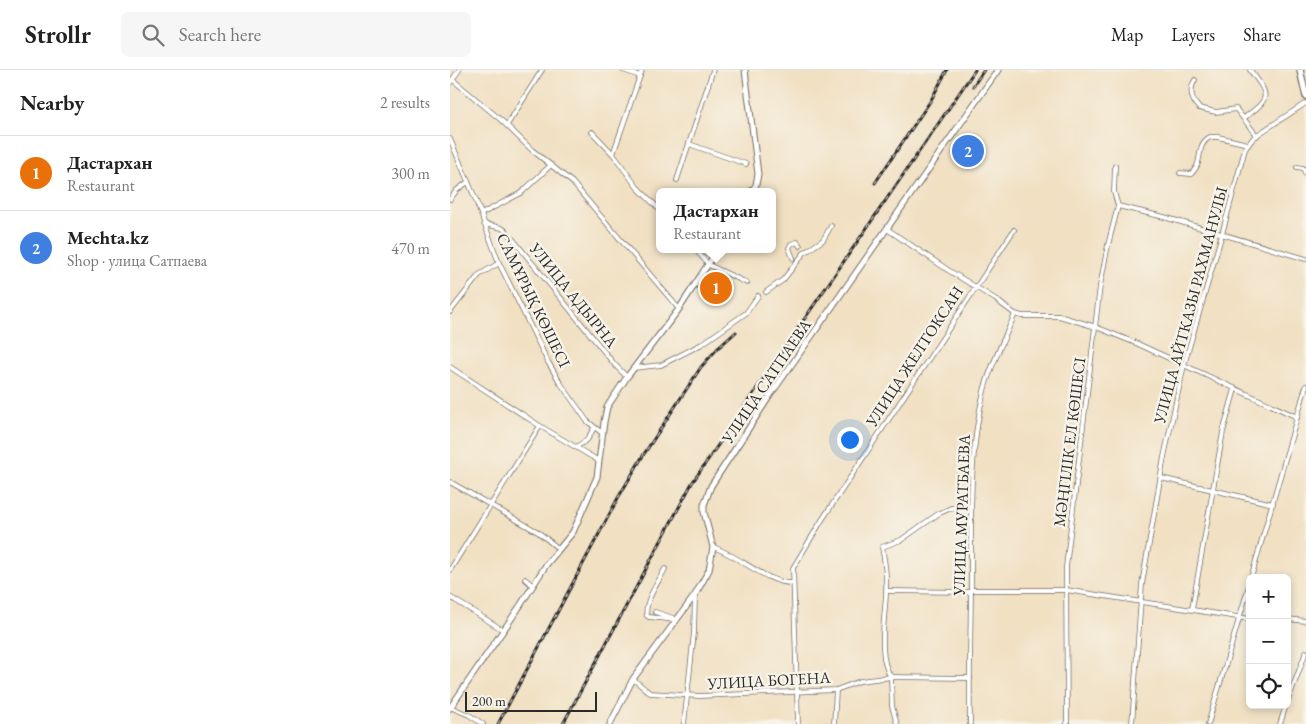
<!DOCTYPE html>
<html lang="en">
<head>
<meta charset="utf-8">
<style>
	body { margin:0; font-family:"EB Garamond",serif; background:#f6f6f6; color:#222 }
	.controls { position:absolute; right:15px; bottom:15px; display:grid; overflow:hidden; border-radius:8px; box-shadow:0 2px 8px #0003 }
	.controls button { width:45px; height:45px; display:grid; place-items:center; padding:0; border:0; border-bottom:1px solid #e0e0e0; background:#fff; color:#222; font:25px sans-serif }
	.scale { position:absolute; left:15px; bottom:12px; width:132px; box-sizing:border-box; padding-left:5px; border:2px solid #2b2b2b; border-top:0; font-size:14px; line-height:18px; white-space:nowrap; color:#2b2b2b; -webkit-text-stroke:4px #f7f3e8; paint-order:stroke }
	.you { position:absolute; left:399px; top:369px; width:18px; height:18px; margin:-12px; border:4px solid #fff; border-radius:50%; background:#1a73e8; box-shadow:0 0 0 8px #1a73e833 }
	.badge { display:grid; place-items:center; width:32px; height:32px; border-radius:50%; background:#b45309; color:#fff; font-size:16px; font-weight:700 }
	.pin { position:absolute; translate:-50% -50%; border:2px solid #fff; box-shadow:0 1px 5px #0006 }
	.popup { position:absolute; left:206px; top:118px; width:120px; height:65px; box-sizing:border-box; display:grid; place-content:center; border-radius:8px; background:#fff; filter:drop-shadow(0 1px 4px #0005); font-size:16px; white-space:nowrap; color:#767676 }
	.popup b { font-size:19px; color:#222 }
	.popup::after { content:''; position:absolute; left:50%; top:100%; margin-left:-10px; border:10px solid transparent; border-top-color:#fff }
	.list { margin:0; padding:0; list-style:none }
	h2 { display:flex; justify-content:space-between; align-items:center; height:65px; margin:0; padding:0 20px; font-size:21px }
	h2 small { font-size:16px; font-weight:400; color:#767676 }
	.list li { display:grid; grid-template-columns:32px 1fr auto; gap:15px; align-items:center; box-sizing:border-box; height:75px; padding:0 20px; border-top:1px solid #e0e0e0 }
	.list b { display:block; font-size:19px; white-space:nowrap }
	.list p { margin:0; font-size:16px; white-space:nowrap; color:#767676 }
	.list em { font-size:16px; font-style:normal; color:#767676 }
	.icon { flex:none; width:28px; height:28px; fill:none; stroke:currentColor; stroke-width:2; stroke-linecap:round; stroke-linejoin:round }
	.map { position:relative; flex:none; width:856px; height:654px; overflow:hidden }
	header { display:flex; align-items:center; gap:30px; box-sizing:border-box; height:70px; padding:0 25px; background:#fff; border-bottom:1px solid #e0e0e0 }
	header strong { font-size:24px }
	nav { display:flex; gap:28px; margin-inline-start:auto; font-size:18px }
	.search { width:350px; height:45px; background:#f6f6f6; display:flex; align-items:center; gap:12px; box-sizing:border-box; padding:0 18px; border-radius:8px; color:#767676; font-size:19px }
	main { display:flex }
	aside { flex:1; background:#fff }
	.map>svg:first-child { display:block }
</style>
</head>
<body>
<header>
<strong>Strollr</strong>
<div class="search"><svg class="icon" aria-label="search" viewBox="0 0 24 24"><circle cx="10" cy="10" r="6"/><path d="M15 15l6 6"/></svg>Search here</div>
<nav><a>Map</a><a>Layers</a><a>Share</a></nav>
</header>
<main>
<aside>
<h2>Nearby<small>2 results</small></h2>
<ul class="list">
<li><span class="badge" style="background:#e8710a">1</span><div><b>Дастархан</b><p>Restaurant</p></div><em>300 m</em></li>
<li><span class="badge" style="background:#3f7fe0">2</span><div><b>Mechta.kz</b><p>Shop · улица Сатпаева</p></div><em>470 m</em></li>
</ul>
</aside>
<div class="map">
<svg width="856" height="654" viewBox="0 0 856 654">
	<rect width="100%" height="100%" fill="#f7f3e8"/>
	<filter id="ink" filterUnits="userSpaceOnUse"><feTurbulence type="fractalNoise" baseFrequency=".02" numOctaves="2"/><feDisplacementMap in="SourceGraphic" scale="10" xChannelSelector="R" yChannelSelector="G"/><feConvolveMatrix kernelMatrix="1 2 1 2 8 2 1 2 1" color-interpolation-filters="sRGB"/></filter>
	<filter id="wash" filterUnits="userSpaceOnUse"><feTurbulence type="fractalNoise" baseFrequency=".0096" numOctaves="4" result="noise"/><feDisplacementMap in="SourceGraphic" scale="20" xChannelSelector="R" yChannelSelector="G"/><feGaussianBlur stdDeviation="1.12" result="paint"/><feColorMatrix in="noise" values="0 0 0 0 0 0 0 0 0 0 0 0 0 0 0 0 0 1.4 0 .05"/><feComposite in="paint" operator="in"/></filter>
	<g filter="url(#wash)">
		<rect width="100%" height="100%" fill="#f1e0c2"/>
	</g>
	<g filter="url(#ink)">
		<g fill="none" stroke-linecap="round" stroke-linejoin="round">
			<defs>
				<g id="street">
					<path d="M173,0L190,6"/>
					<path d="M3,10L51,50L82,80L122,112L229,239"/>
					<path d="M745,10C739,19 741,30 749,38L766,42L786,39L807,66"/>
					<path d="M0,13L9,0"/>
					<path d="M794,48C821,28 820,26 800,0"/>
					<path d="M57,55L92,0"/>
					<path d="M142,62L163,84L187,117L210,140"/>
					<path d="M0,69L25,128L49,193L98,292L111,314L137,351L152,363"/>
					<path d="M239,74L296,94"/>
					<path d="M163,84L192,0"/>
					<path d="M847,97L853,98L856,105"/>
					<path d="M730,103L741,104C744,101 747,97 748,93C751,83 749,73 760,67H768L798,74"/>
					<path d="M227,110L263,0"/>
					<path d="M0,129L7,120L18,112"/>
					<path d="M668,136L714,147L856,189"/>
					<path d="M31,144L71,123L101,95"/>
					<path d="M34,154L52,158L57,162L165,295L177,307"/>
					<path d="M437,159L498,200L545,229L565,244L572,246H609L646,257L688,274L847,347"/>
					<path d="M245,179L259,195L297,213"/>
					<path d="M343,188L339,178L341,174L347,172L350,176"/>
					<path d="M316,222L333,210L354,183L373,170L381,156"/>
					<path d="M0,242L29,205L49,193"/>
					<path d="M0,297L90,356L149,391"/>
					<path d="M184,298L211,295L252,274L296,243L308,226"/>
					<path d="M126,377L137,370L144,358"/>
					<path d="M711,408L823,434"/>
					<path d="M0,412L88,462L109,479"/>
					<path d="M263,477C288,485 318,514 342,513"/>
					<path d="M215,499C209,511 193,533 197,546L199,547L227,550"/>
					<path d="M0,500L90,356"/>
					<path d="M801,508L856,316"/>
					<path d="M75,509L82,515"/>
					<path d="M521,520H616L800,549"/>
					<path d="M437,521L521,522"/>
					<path d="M0,527L53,560"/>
					<path d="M742,539L773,362L785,319"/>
					<path d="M205,542L223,548"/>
					<path d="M837,549L856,551"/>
					<path d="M183,609L200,623L249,626L386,620L410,611L441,607L520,608"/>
					<path d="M837,633L856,582"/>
					<path d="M0,637L19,645L33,654"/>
					<path d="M234,654L244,563L245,525"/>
					<path d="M348,654L343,498L372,450L564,160"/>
					<path d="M384,654L386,620"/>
					<path d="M447,654L442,636L441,607C427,587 435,548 436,524C437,509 435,492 432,477L451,470L488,444L501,438L521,436"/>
					<path d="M520,654C519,605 521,555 521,506C521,445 519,381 534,321C540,297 555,267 565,244"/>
					<path d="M617,654L616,497L650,216L658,175L668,136L664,122L665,96"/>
					<path d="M682,654L692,514L714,387L734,295L772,164L795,79L804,67L856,33"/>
					<path d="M758,654L800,512"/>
					<path d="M830,654L836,635"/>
				</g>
				<g id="secondary">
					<path d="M295,0L308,104L306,115L301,122"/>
					<path d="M0,638L70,536L96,495L123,462L147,407L154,352L157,337L177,307L229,239L268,179"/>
					<path d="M160,654L183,609L245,525L259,500L263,477L254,442V435L261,416L321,324L548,0"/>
				</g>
				<path id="primary" d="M850,0L856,26"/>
			</defs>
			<use href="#street" stroke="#706a60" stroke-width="5.5"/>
			<use href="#secondary" stroke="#706a60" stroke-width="7"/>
			<use href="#primary" stroke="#706a60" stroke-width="8"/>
			<use href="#street" stroke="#fff" stroke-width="4"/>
			<use href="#secondary" stroke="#fff" stroke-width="5"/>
			<use href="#primary" stroke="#fff" stroke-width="5.5"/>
			<defs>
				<g id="rail">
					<path d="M523,16L534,0"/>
					<path d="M425,113L481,30L497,0"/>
					<path d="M48,654L168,428L194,384L251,297L268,278L286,262"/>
					<path d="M113,654L242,413L525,0"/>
				</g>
			</defs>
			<use href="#rail" stroke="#2b2b2b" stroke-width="3"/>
			<use href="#rail" stroke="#f7f3e8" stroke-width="1" stroke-dasharray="4" stroke-linecap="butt"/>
		</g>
	</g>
	<g text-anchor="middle" stroke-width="5" stroke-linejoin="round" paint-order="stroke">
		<g font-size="16" fill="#2b2b2b" stroke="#f7f3e8">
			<text transform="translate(124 225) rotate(51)" y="6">УЛИЦА АДЫРНА</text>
			<text transform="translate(84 230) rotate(64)" y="6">САМҰРЫҚ КӨШЕСІ</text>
			<text transform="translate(740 235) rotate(-75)" y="6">УЛИЦА АЙТКАЗЫ РАХМАНУЛЫ</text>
			<text transform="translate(464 286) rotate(-57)" y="6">УЛИЦА ЖЕЛТОКСАН</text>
			<text transform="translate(316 311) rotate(-56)" y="6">УЛИЦА САТПАЕВА</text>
			<text transform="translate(619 372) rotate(-83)" y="6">МӘҢГІЛІК ЕЛ КӨШЕСІ</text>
			<text transform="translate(511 445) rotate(-88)" y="6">УЛИЦА МУРАТБАЕВА</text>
			<text transform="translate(319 610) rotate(-3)" y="6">УЛИЦА БОГЕНА</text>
		</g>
	</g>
</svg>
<div class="controls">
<button>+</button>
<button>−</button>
<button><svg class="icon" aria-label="locate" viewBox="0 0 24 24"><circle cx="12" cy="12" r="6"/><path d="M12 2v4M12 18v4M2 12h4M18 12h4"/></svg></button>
</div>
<div class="scale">200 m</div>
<div class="you"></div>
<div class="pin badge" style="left:266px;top:218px;background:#e8710a">1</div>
<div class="popup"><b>Дастархан</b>Restaurant</div>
<div class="pin badge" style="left:518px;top:81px;background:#3f7fe0">2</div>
</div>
</main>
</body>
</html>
